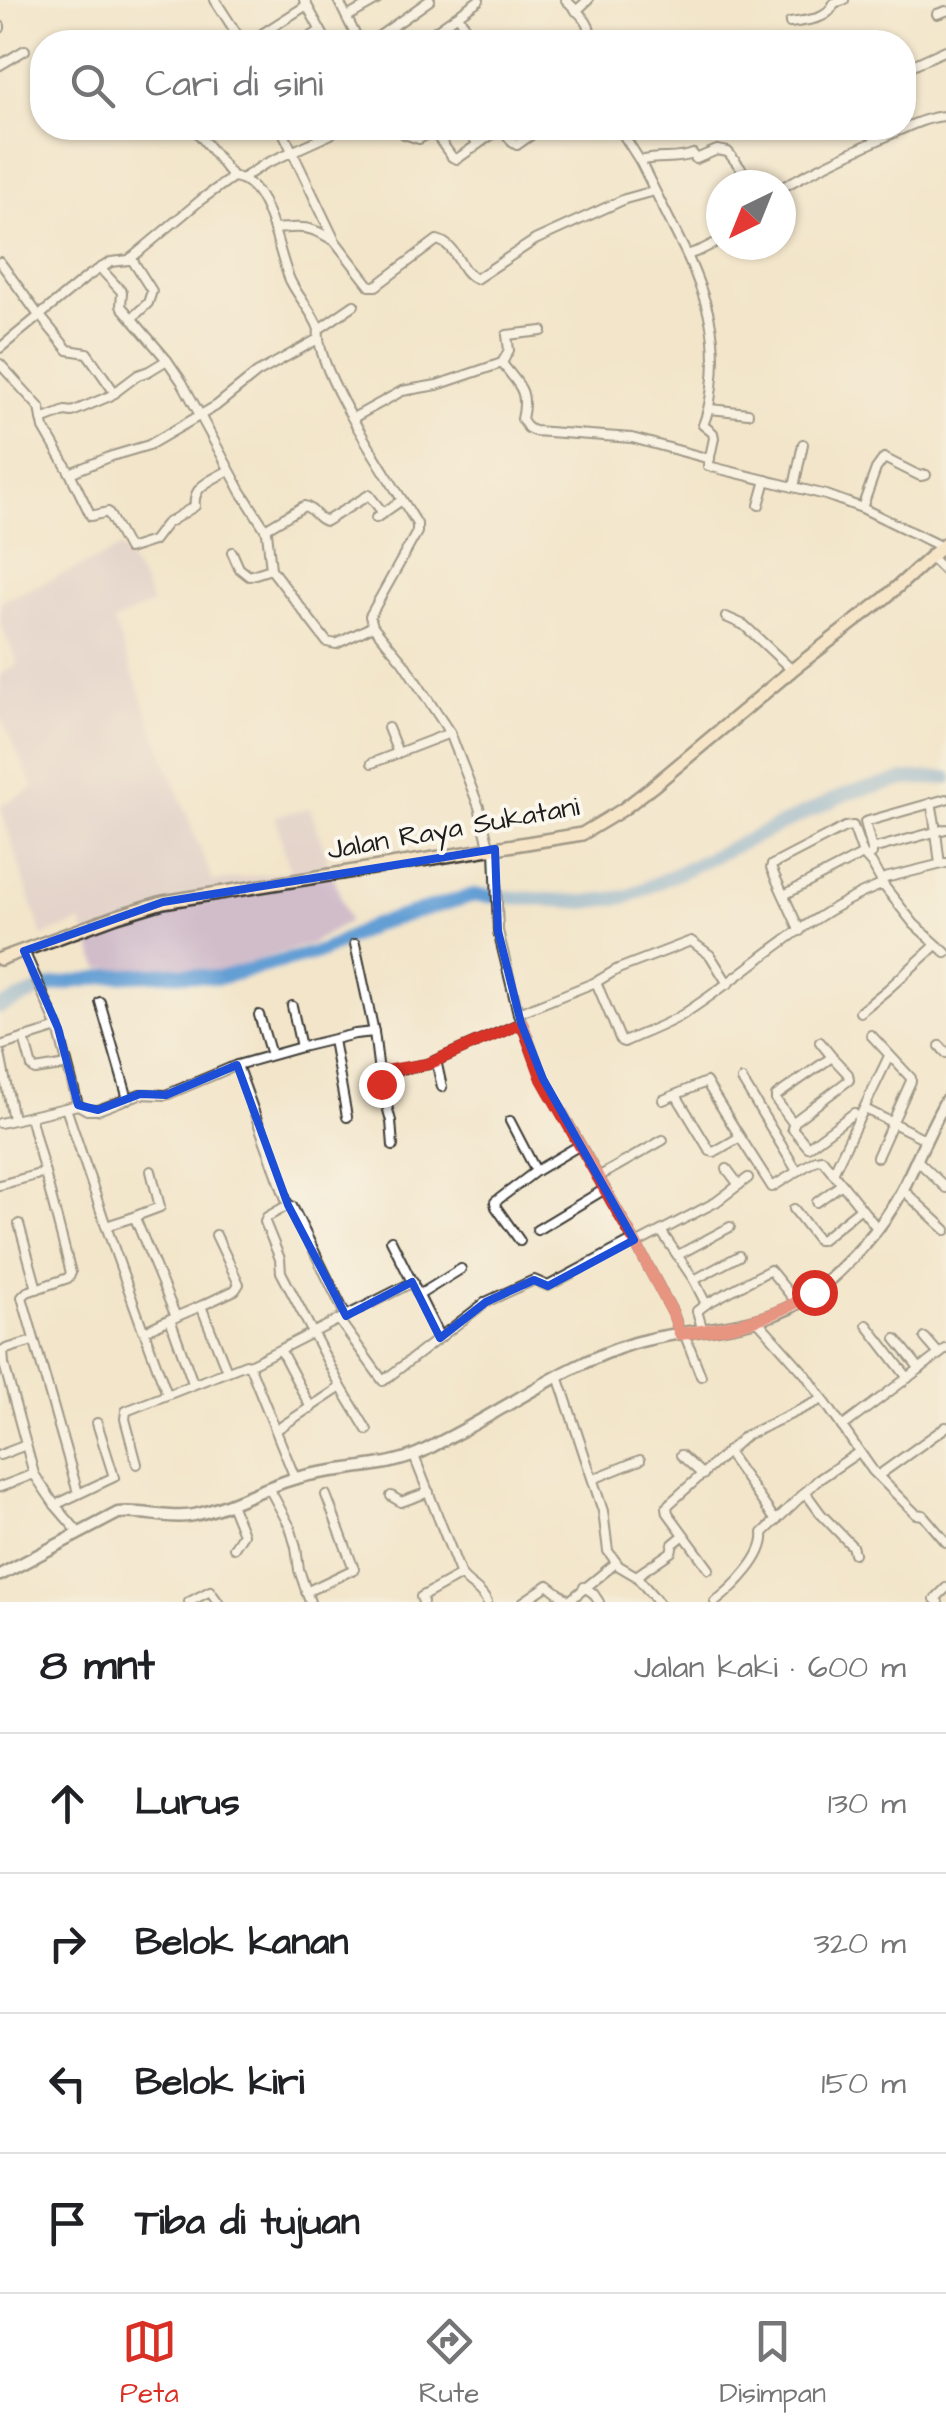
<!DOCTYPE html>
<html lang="id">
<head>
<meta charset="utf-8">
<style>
	body { margin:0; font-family:"Architects Daughter",sans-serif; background:#f2f2f2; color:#202124 }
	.compass { position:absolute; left:706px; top:170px; width:90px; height:90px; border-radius:50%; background:#fff; box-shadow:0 2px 8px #0004; rotate:223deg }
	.stop { position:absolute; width:30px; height:30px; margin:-22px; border:8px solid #d93025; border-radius:50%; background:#fff }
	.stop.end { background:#d93025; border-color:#fff; box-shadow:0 2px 10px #0008 }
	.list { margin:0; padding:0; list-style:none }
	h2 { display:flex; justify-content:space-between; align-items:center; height:130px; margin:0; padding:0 40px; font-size:42px }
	h2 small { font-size:32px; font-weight:400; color:#757577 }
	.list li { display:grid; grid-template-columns:65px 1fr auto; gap:30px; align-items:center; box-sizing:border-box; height:140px; padding:0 40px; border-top:2px solid #e0e0e0 }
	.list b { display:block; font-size:38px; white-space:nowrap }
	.list em { font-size:32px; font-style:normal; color:#757577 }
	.icon { flex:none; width:55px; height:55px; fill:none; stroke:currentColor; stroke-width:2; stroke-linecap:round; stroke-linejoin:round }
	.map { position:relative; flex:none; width:946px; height:1602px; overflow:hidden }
	.search { position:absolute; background:#fff; box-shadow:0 2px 8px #0004; left:30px; right:30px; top:30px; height:110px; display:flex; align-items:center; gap:25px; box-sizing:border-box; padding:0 35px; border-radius:40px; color:#757577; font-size:38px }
	.sheet { height:690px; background:#fff }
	nav { display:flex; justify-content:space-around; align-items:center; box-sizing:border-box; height:140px; border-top:2px solid #e0e0e0; background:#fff; font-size:28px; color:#757577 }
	nav a { display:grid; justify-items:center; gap:5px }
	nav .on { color:#d93025 }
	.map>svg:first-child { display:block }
</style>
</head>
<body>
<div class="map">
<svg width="946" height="1602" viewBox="0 0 946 1602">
	<rect width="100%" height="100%" fill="#fbf7ec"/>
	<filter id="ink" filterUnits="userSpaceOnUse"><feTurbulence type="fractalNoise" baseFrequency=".01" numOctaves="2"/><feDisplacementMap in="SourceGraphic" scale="20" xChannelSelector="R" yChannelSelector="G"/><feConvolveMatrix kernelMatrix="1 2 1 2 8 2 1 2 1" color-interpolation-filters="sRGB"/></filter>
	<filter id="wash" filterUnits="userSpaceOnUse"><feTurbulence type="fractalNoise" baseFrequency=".0048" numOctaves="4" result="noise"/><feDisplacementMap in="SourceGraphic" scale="40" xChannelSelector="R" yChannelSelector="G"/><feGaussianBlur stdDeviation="2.25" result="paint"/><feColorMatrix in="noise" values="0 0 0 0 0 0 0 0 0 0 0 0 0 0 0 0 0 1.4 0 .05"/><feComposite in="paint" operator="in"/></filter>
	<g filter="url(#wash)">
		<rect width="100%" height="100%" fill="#f2e5ca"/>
		<path fill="#d1bdca" d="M121,548L143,582L152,604L113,622L213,882L290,871L275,816L310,808L349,921L311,944L210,975L99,968L81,922L42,936L0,806L34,788L0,717V675L18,664L0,622V602Z"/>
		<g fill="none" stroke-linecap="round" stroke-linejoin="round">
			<path stroke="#649fd4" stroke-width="14" d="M0,1007L54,985L111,976L173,973L218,978L322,951L376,924L474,895L584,902L627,897L848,793L907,779L946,778"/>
		</g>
	</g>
	<g filter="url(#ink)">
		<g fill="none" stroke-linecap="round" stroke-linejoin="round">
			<defs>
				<g id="minor">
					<path d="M215,0L242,42"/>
					<path d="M304,0L327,42"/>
					<path d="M338,0L359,42"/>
					<path d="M566,0C578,12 595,25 590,42"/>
					<path d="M576,11L588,0"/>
					<path d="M937,14L946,11"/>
					<path d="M458,16L477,42"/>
					<path d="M347,17L377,0"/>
					<path d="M790,23C807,20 829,20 834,3L844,0"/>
					<path d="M0,26V28"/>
					<path d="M249,42L307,5"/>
					<path d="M302,42L320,31"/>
					<path d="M371,42L430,0"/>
					<path d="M420,42L479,0"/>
					<path d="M0,65L25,50"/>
					<path d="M904,69L946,50"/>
					<path d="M194,128L233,177"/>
					<path d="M281,128L335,241L370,286H376L437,240C458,245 458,271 476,279L535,240L625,199L654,191"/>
					<path d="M397,128L404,134L419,139L433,131"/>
					<path d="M431,128L452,157L457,159L501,128"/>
					<path d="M466,128L478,144"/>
					<path d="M502,128L512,142L517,145L541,128"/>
					<path d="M619,128L640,161L687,255L701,250L721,240"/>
					<path d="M640,161C658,155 675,161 693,154L696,159L717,150L728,152L754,185"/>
					<path d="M243,178L265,164L331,134"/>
					<path d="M781,188C815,169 851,152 887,136C905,128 925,117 946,116"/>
					<path d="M276,229C300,227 309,225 331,239"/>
					<path d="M687,255C707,300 719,336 712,387C710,401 709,411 703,425L713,433L714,438L708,466L826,495L862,508L942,547"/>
					<path d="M131,258L152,291L148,303L132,318"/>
					<path d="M0,262L40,317"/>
					<path d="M100,268L122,292L121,306L167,360L182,382L241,491L267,532L271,569L327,642L336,644L373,626"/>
					<path d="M41,317L68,350L87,353L115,393"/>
					<path d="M319,329L354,305"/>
					<path d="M542,331L507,335L509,350L502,363C518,385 529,389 522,419L528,428L534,431L632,438L710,459"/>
					<path d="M0,348L88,276L111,262L129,260L202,199L233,177C271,180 277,255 291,282C299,298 312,311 319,329C313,370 394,484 417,524V532L370,616L373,626L403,662L450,733L479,807L490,850"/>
					<path d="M0,364L40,408L44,428L70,473"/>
					<path d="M710,409L748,413"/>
					<path d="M353,418L402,391L437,385L502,363"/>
					<path d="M42,420L65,411L72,412L110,396L138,375L149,371L167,360"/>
					<path d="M229,470C213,480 192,485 195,506L166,524L153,541L128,549L108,512L91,516L70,473L112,456L149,445L216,406L257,373L318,339"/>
					<path d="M794,487L803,444"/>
					<path d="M759,505L766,480"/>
					<path d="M862,508L876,469L884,458L920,476L926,475"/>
					<path d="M376,518L402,500"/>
					<path d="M265,529L304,506C314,508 317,520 326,521L369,495L383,513"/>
					<path d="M232,552L239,568L249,576L271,569"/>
					<path d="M932,558L946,572"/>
					<path d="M726,617L744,625L792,670"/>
					<path d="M388,728L398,753"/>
					<path d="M372,763L450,733"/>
					<path d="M931,803C936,824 937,843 940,864"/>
					<path d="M495,849L498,931L518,1013L543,1079L636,1244L673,1313L680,1333"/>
					<path d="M872,849L865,822L946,799"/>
					<path d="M872,854V849L946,829"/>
					<path d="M881,879L946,863"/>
					<path d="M784,895L863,854"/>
					<path d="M800,931L771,868L772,865L845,827L853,826L863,854L872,864L884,886"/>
					<path d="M355,944L374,1032"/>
					<path d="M24,951L58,1028L78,1105"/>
					<path d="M596,982L618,969L691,941L710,955L728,984"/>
					<path d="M100,1002L128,1099"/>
					<path d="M292,1006L301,1047"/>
					<path d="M860,1012L888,989L936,945"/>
					<path d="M518,1013L596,982L621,1041L624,1042C643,1033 664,1026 682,1015C747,974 806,914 879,886H884L914,924L946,953"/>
					<path d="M259,1015L271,1055"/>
					<path d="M871,1035L911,1078V1081L877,1157"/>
					<path d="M24,1038L32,1067L35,1070L67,1065"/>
					<path d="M333,1040L347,1117"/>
					<path d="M820,1042L832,1057"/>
					<path d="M0,1046L58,1028"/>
					<path d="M940,1046L946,1053"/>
					<path d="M0,1054L13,1119"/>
					<path d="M436,1060L442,1087"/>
					<path d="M237,1065L288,1205"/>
					<path d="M379,1073L428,1064L521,1023"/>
					<path d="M742,1080L797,1171"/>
					<path d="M676,1095L710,1151L714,1152L740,1137L772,1187L816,1160L822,1159L877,1228"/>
					<path d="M663,1100L706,1082L740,1137"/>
					<path d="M66,1108L106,1226L131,1218H135L176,1317"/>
					<path d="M865,1109L925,1139"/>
					<path d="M30,1116L71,1273L68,1278L27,1292L22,1297L78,1493"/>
					<path d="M510,1121L536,1171"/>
					<path d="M0,1123L78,1105L87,1110H98L140,1094L166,1095L237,1065L301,1047L355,1034L374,1032L380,1080L391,1121L393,1146"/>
					<path d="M793,1123L776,1100V1096L832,1057L848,1074L849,1080L796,1120L792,1128L808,1147L854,1113"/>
					<path d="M916,1159L946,1188"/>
					<path d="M727,1169L739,1185"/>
					<path d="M833,1173L889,1056"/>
					<path d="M598,1177L663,1140"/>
					<path d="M0,1185L43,1173"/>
					<path d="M902,1189L946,1230"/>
					<path d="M817,1202L842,1184"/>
					<path d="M794,1209L818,1240H821L861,1208"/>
					<path d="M133,1217L160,1207L151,1171"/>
					<path d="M19,1224L37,1289"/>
					<path d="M106,1226L143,1330H147L170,1319L193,1383"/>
					<path d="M537,1230L605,1189"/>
					<path d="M661,1231L694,1280L706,1304L697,1311L703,1331"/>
					<path d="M391,1240L440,1338"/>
					<path d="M520,1241L496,1207L495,1202L536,1171L580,1145"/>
					<path d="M636,1244L716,1202L748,1178"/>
					<path d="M678,1255L730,1227"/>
					<path d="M694,1280L739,1256"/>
					<path d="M419,1295L461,1269"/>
					<path d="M706,1304L770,1270L797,1303"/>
					<path d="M201,1306L235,1290L239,1284L216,1235"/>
					<path d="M173,1318L201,1306L227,1371"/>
					<path d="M339,1320L383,1381L486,1302L534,1280L548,1286L634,1240"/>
					<path d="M757,1320L806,1375L873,1471L916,1514L923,1515L946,1542"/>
					<path d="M867,1325L908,1378"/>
					<path d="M144,1331L167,1394"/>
					<path d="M684,1333L701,1376"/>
					<path d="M925,1338L939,1354"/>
					<path d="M896,1339L920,1369"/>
					<path d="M33,1341L3,1350L4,1364L34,1474L55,1505L79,1533"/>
					<path d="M281,1351L311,1408"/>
					<path d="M249,1365L413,1282"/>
					<path d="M558,1376L603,1511L608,1551L619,1566L636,1576L658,1602"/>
					<path d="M341,1387L367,1430"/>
					<path d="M842,1427L946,1349"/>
					<path d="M276,1430L341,1387L281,1272L280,1259L265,1222L267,1217L288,1205L292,1206L346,1316"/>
					<path d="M727,1452L776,1521"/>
					<path d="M0,1455L26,1445"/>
					<path d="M681,1455L703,1475"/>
					<path d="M414,1456L461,1575C470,1587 479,1587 487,1602"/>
					<path d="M137,1464L125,1419L126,1411L246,1364L250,1367L295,1478"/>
					<path d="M879,1475L946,1427"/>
					<path d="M593,1479L640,1460"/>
					<path d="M0,1487L34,1474"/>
					<path d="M269,1488L290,1527L296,1547L299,1570L310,1602"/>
					<path d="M805,1492L821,1514L852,1546L854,1553"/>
					<path d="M391,1496L401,1502L429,1492"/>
					<path d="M231,1504L243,1534L234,1548"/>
					<path d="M55,1505L114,1477L97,1423"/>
					<path d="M709,1569L668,1513L667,1507L669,1504L745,1436L823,1399"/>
					<path d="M636,1576L671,1552L673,1544L684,1535"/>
					<path d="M584,1587L593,1593L599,1602"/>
					<path d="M306,1592L354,1569L326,1495"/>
					<path d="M189,1602L210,1591L218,1602"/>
					<path d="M423,1602L421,1597L461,1575"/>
					<path d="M523,1602L548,1585L569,1601L616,1563"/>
					<path d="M715,1602C734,1587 766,1556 763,1533L818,1480L859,1452"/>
					<path d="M938,1602L935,1599L946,1588"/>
				</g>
				<path id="tertiary" d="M0,1575L118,1513C143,1510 169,1520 194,1515C228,1508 259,1489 293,1479C332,1467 374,1470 412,1456C426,1451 439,1442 452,1436C512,1405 569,1363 634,1343C695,1325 763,1333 815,1292C848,1265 883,1228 903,1189C917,1159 930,1129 946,1100"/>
				<path id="secondary" d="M0,959L117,916L163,902L582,834L622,810L652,787L792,670L885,598L946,543"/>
			</defs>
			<use href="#minor" stroke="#3c3a36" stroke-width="12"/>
			<use href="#tertiary" stroke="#3c3a36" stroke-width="15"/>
			<use href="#secondary" stroke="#3c3a36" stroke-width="16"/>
			<use href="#minor" stroke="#fff" stroke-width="8"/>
			<use href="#tertiary" stroke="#fff" stroke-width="10"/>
			<use href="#secondary" stroke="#fde5c5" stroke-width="11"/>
		</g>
	</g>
	<g fill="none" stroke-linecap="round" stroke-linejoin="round" filter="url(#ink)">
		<path stroke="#d93025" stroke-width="12" d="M381,1084L379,1072L428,1064L522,1023L542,1079L636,1244L673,1314L680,1334C729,1328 774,1319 814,1292"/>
	</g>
	<path d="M0 0H946V1602H0ZM495,849L498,931L521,1023L543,1079L634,1240L548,1286L534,1280L486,1302L440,1338L412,1282L346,1316L288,1205L237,1065L166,1095L140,1094L98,1110L78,1105L58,1028L24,951L163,902Z" fill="#f2e5ca" fill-opacity=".55" fill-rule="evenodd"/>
	<path fill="none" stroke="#1d4ed8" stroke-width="8" stroke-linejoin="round" d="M495,849L498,931L521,1023L543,1079L634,1240L548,1286L534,1280L486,1302L440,1338L412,1282L346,1316L288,1205L237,1065L166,1095L140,1094L98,1110L78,1105L58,1028L24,951L163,902Z"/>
	<g text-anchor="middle" stroke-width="8" stroke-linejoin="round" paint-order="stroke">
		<g font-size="28" fill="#1c1c1c" stroke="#fbf7ec">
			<text transform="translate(453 827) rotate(-10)" y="10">Jalan Raya Sukatani</text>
		</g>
	</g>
</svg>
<svg class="compass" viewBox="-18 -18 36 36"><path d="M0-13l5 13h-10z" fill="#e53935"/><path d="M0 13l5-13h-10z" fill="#757577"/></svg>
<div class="stop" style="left:814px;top:1292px"></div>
<div class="stop end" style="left:381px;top:1084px"></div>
<div class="search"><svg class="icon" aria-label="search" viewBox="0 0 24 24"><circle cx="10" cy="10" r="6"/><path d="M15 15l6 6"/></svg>Cari di sini</div>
</div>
<section class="sheet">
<h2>8 mnt<small>Jalan kaki · 600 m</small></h2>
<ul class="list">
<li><svg class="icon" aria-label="ahead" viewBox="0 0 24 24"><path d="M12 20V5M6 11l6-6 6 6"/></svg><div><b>Lurus</b></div><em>130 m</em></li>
<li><svg class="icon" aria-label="right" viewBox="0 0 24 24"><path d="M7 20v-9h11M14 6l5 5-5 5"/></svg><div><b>Belok kanan</b></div><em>320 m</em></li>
<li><svg class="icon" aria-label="left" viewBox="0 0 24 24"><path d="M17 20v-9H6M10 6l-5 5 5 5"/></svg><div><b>Belok kiri</b></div><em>150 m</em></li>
<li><svg class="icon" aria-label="arrive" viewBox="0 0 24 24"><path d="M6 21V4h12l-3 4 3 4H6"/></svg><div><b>Tiba di tujuan</b></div></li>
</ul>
</section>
<nav>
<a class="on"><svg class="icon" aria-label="map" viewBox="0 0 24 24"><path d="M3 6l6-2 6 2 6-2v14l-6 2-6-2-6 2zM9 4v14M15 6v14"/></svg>Peta</a>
<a><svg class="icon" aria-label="directions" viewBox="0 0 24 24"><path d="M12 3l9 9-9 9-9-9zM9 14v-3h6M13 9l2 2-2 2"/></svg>Rute</a>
<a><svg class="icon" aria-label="saved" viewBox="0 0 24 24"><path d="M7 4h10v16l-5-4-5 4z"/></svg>Disimpan</a>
</nav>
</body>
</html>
